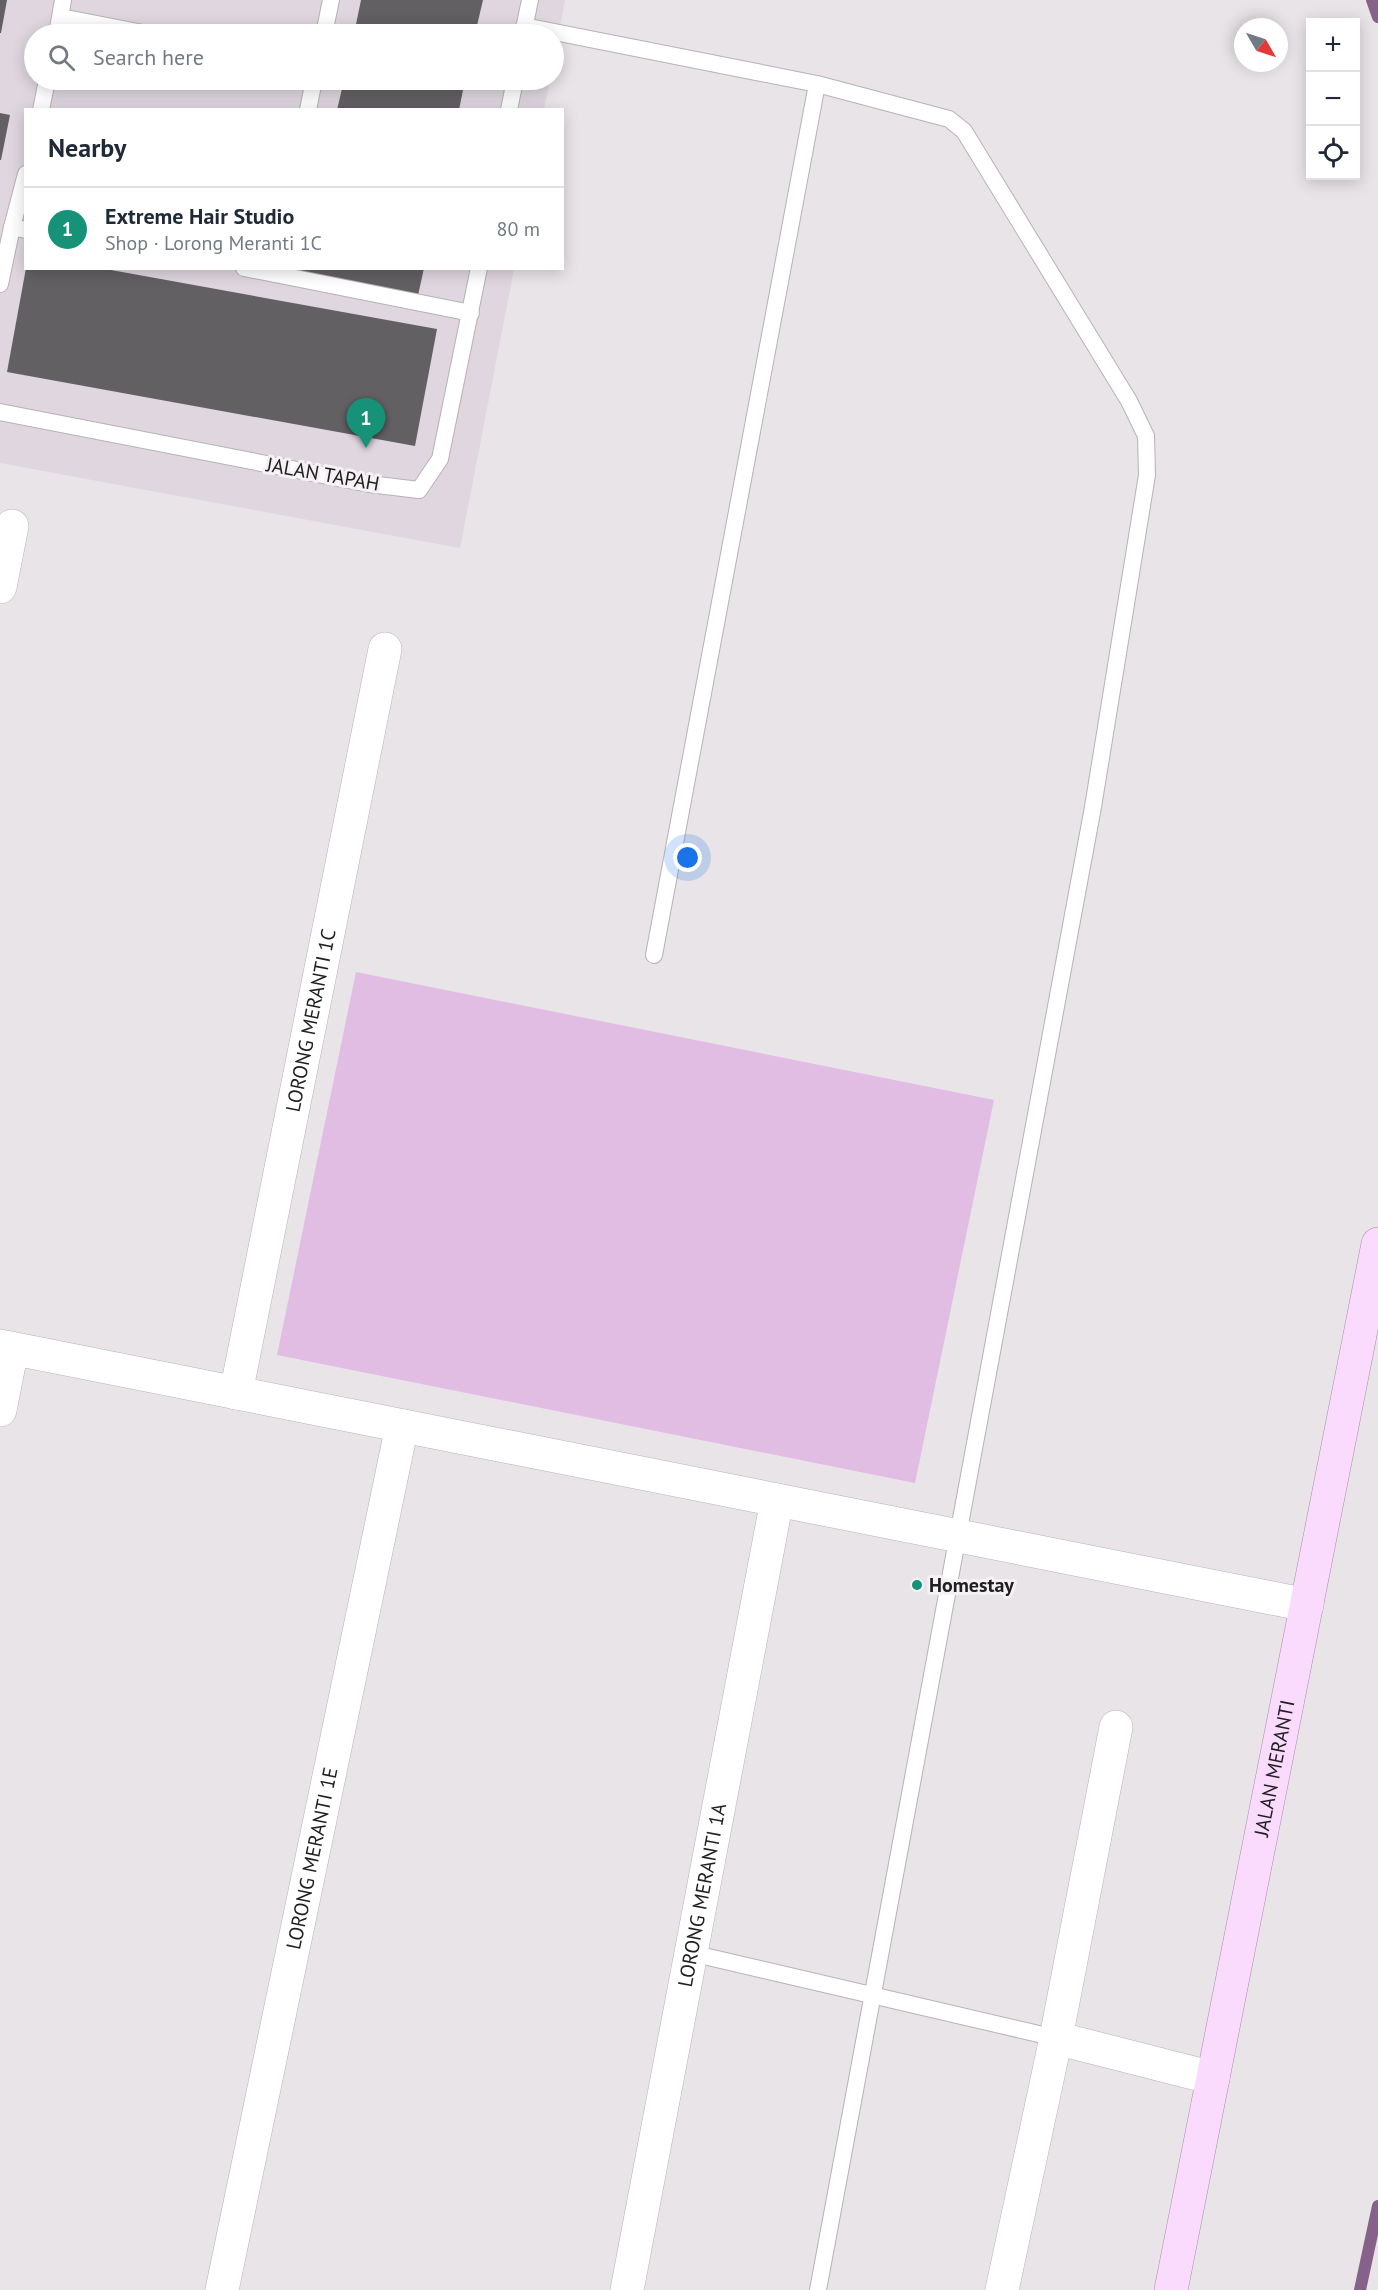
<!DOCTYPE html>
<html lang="en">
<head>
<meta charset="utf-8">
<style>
	body { margin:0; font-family:"PT Sans",sans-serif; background:#f6f6f7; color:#1f2937 }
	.controls { position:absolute; right:18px; top:18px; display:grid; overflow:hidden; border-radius:0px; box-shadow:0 3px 15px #0003 }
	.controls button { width:54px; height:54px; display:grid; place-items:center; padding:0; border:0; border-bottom:2px solid #e0e1e3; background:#fff; color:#1f2937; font:30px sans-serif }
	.compass { position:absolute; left:1234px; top:18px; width:54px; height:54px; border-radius:50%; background:#fff; box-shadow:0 3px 15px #0003; rotate:129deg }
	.you { position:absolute; left:688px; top:858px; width:21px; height:21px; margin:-15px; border:4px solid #fff; border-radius:50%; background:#1a73e8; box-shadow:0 0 0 9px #1a73e833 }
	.badge { display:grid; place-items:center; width:39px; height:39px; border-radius:50%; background:#159278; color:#fff; font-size:20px; font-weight:700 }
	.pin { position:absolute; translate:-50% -50px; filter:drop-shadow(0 2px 3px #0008) }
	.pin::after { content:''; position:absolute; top:32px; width:21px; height:18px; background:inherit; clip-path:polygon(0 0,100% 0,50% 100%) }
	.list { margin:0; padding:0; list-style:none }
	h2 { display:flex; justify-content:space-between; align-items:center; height:78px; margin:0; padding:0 24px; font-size:26px }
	h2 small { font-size:20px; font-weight:400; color:#747a83 }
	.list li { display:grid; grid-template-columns:39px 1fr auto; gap:18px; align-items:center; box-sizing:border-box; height:84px; padding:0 24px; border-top:2px solid #e0e1e3 }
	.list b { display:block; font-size:22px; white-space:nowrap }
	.list p { margin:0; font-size:20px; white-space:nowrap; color:#747a83 }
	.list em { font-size:20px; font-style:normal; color:#747a83 }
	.icon { flex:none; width:33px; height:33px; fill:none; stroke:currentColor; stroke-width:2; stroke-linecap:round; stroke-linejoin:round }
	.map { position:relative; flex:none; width:1378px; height:2290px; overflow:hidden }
	.search { position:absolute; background:#fff; box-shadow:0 3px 15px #0003; left:24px; top:24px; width:540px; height:66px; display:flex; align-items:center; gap:15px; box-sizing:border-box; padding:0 21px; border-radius:33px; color:#747a83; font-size:22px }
	.panel { position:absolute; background:#fff; box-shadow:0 3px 15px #0003; left:24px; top:108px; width:540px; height:162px; border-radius:0px }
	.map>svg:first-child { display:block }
</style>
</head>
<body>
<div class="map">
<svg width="1378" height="2290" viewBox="0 0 1378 2290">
	<rect width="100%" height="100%" fill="#e8e4e8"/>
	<path fill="#dfd6df" d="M0,0H565L554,60V34H34V80H550L544,109L26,110V268L514,269L460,548L0,463Z"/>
	<path fill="#e1bde4" d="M356,972L994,1100L915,1483L277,1355Z"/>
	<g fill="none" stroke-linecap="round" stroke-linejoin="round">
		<g stroke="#866189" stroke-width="12">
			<path d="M1372,0L1378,17"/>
			<path d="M1360,2290L1378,2206"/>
		</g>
	</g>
	<g fill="#636063">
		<path d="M0,0H7L1,33H0Z"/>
		<path d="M361,0H483L475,34H354Z"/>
		<path d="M344,80H465L459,110H337Z"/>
		<path d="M0,113L10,115L1,160H0Z"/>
		<path d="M26,268H100L437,329L415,446L7,372Z"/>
		<path d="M302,268H424L417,300L300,275Z"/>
	</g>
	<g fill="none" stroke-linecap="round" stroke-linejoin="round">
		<defs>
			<g id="service">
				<path d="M61,17L148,34"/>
				<path d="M524,26L817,84L949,119L964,131L1129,401L1146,436L1147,475L1093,807L818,2290"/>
				<path d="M57,34L63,0"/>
				<path d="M324,34L331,0"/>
				<path d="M523,34L530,0"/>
				<path d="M41,110L47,80"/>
				<path d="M308,110L314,80"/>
				<path d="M509,110L515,80"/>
				<path d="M12,227L26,174"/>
				<path d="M244,268L275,274L276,268"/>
				<path d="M275,274L471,313"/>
				<path d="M0,284L12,227L26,230"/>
				<path d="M0,412L369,484L419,490L440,459L479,268"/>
				<path d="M654,955L817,84"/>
				<path d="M691,1953L1056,2038"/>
			</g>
			<g id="minor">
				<path d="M0,587L12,526"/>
				<path d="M0,1346L1307,1605"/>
				<path id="s1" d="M236,1393L385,649"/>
				<path d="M0,1410L12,1349"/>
				<path d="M1056,2038L1213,2078"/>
				<path id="s2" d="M222,2290L402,1426"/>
				<path id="s3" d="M627,2290L777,1500"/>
				<path d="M1002,2290L1056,2038L1116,1727"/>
			</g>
			<g id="primary">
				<path id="s4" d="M1171,2290L1378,1244"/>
			</g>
		</defs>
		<use href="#service" stroke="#b6b2b6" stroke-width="18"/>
		<use href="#minor" stroke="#b6b2b6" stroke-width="34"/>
		<use href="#primary" stroke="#ac89af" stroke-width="34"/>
		<use href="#service" stroke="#fff" stroke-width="16"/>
		<use href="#minor" stroke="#fff" stroke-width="33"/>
		<use href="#primary" stroke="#fadafd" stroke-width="33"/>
	</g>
	<circle fill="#159278" stroke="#f5f1f5" stroke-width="2" cx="917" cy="1585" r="6"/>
	<g text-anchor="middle" stroke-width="6" stroke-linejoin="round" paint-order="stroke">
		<g font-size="20" fill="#212021" stroke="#f5f1f5">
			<text transform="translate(323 474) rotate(10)" y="7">JALAN TAPAH</text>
			<text dy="7" stroke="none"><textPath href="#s1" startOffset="380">LORONG MERANTI 1C</textPath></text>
			<text dy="7" stroke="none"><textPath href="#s4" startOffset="532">JALAN MERANTI</textPath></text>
			<text dy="7" stroke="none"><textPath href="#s2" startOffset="441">LORONG MERANTI 1E</textPath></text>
			<text dy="7" stroke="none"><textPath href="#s3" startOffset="402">LORONG MERANTI 1A</textPath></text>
		</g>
		<g font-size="20" font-weight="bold" fill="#212021" stroke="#f5f1f5" text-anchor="start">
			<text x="929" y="1592">Homestay</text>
		</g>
	</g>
</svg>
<div class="controls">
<button>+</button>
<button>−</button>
<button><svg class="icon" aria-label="locate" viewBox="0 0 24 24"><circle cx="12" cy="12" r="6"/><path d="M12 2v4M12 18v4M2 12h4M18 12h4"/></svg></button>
</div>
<svg class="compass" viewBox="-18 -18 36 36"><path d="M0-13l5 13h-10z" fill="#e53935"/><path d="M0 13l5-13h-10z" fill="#747a83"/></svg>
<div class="you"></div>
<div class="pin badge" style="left:366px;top:448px">1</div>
<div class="search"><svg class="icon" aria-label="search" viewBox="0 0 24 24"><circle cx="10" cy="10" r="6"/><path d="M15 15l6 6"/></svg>Search here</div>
<section class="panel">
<h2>Nearby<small></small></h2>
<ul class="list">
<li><span class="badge">1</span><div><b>Extreme Hair Studio</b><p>Shop · Lorong Meranti 1C</p></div><em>80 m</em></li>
</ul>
</section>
</div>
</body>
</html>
